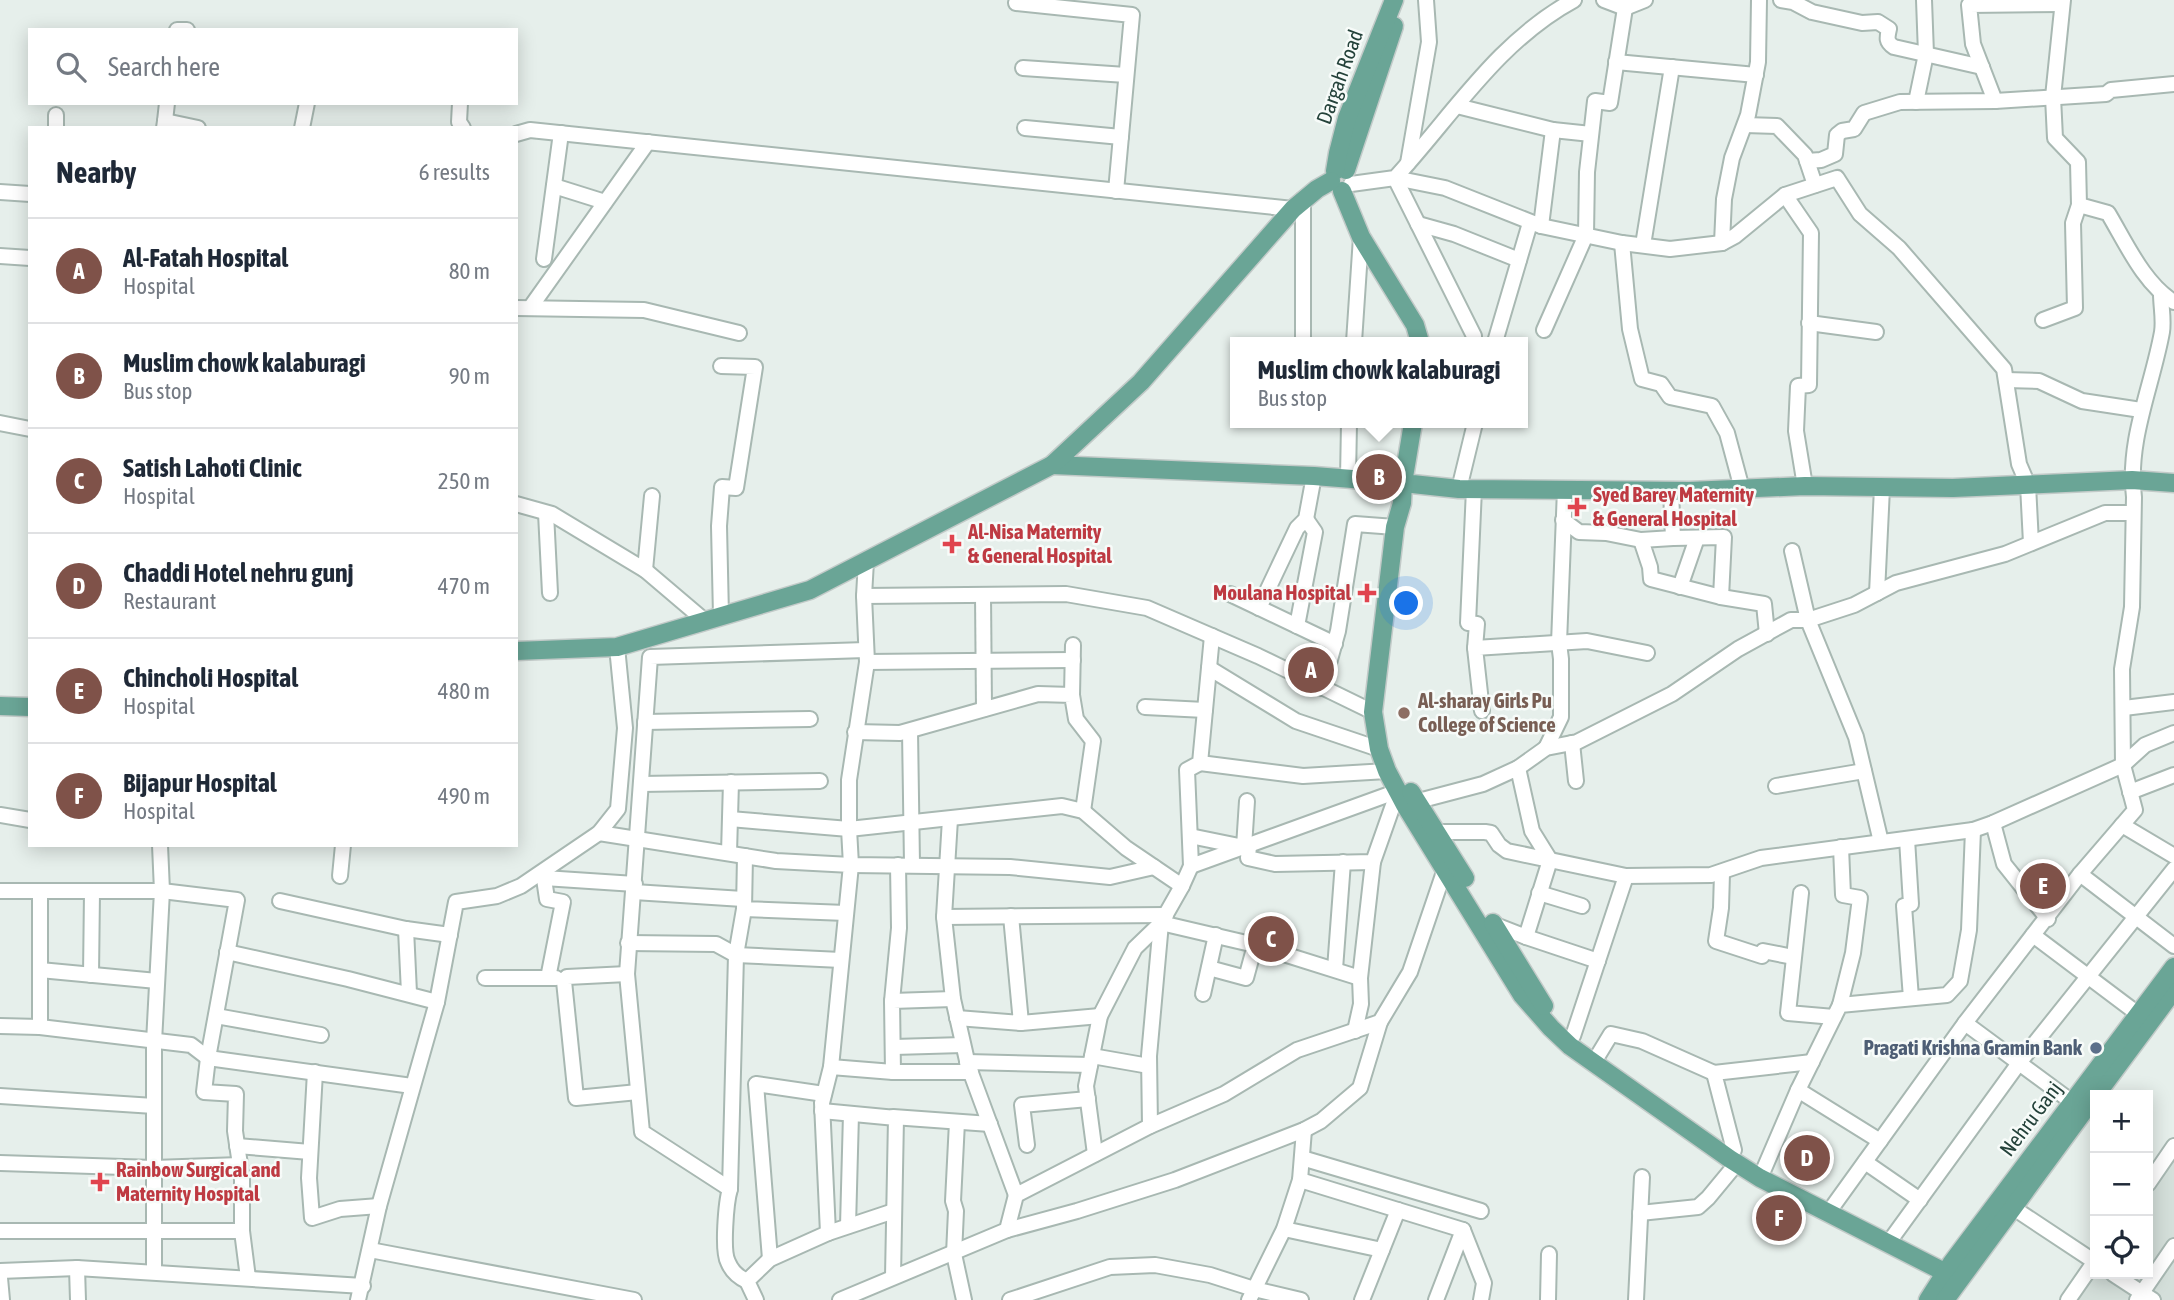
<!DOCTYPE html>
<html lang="en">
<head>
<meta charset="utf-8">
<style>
	body { margin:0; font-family:"Asap Condensed",sans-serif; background:#f2f2f3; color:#1f2937 }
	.controls { position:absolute; right:21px; bottom:21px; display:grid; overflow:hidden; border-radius:0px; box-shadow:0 4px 18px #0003 }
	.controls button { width:63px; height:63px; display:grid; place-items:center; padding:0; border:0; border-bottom:2px solid #e0e1e3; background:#fff; color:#1f2937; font:35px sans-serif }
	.you { position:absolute; left:1407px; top:604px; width:24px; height:24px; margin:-18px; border:5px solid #fff; border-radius:50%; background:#1a73e8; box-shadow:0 0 0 10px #1a73e833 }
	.badge { display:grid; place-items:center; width:46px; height:46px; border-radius:50%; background:#7f5249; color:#fff; font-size:23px; font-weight:700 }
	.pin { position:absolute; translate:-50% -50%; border:4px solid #fff; box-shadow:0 2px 7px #0006 }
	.popup { position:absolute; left:1230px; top:337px; width:298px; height:91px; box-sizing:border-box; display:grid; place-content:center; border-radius:0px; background:#fff; filter:drop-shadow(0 2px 5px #0005); font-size:23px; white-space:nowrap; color:#747a83 }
	.popup b { font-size:26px; color:#1f2937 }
	.popup::after { content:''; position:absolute; left:50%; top:100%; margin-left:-14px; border:14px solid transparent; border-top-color:#fff }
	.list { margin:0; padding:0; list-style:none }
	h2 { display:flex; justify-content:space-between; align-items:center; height:91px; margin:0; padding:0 28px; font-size:30px }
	h2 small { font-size:23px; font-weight:400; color:#747a83 }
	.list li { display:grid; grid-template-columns:46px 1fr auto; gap:21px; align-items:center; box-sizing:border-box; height:105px; padding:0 28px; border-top:2px solid #e0e1e3 }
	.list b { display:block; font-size:26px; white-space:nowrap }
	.list p { margin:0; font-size:23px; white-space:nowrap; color:#747a83 }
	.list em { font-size:23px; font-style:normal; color:#747a83 }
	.icon { flex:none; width:38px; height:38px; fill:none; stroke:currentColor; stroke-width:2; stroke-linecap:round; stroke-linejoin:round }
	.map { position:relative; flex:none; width:2174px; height:1300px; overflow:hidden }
	.search { position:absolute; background:#fff; box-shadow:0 4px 18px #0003; left:28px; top:28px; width:490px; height:77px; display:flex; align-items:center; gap:18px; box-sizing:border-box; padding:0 24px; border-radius:0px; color:#747a83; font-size:26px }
	.panel { position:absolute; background:#fff; box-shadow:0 4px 18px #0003; left:28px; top:126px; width:490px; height:721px; border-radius:0px }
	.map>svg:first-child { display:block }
</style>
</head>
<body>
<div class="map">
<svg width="2174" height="1300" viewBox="0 0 2174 1300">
	<rect width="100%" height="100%" fill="#e6efeb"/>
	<path fill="#d4dfda" d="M2174,1158V1300H2076L2095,1272V1274H2148V1196Z"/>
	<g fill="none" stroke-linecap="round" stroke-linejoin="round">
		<defs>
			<g id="minor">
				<path d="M1604,0L1625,8L1645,0"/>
				<path d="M1781,0L1793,2L1812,12L1862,23L1878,22L1889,29C1887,38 1886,42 1894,47L1982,67"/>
				<path d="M2063,0L2053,97L2055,138L2078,162L2079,205L2108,213C2126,243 2144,284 2174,302"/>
				<path d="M1016,3L1132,15L1116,191"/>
				<path d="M177,30H187"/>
				<path d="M1616,62L1756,75"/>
				<path d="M1023,68L1126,75"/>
				<path d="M1995,101L1973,44L1969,5L2062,4"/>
				<path d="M1916,102L1926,54L1924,0"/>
				<path d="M460,103L459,122L463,128"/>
				<path d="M1457,106L1553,130"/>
				<path d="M165,121L167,103"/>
				<path d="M1745,125L1777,126L1805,155L1815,185"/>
				<path d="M56,128V115"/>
				<path d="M164,128L165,121L198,128"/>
				<path d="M302,128L307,103"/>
				<path d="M1025,128L1121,137"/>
				<path d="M516,134L530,130L1293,209"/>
				<path d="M1807,161L1821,160L1835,154L1837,135L1842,131L1854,129L1864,113L1900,102L1995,101L2106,94L2111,90L2174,84"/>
				<path d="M1408,163L1429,42L1426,0"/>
				<path d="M1395,178L1445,188L1541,226L1622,243L1670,249L1722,243L1735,236L1785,195L1837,178L1860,214L1899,248L2004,369L2019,464L2028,485L2031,543"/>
				<path d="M1395,178L1474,336V342"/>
				<path d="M1351,184L1395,178C1452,116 1498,41 1574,0"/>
				<path d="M554,186L605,202"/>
				<path d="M0,192L30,194"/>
				<path d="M1785,195L1811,233L1809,385L1798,386L1796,431L1805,486"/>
				<path d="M1418,224L1454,234L1519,260"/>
				<path d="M1541,226L1553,130L1591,134"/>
				<path d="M1622,243L1630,329L1642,379L1661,384L1670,397L1712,406L1727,433L1742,489"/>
				<path d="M1722,243L1724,199L1732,158L1748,115L1758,62L1759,0"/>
				<path d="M1643,245L1672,67"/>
				<path d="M0,256L30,258"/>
				<path d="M544,259L561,133"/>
				<path d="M516,308L644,310L739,333"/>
				<path d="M530,308L648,142"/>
				<path d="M2043,320L2075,308L2073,223L2079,205"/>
				<path d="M1809,323L1876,332"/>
				<path d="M1544,330L1586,235L1587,172L1595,101L1610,103L1625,8"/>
				<path d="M1303,342V199"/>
				<path d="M1354,342L1361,237"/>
				<path d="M1495,342L1530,223"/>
				<path d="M721,366L755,367L736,488L722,487L719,526L721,616"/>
				<path d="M2006,380L2039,381L2082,401L2141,410"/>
				<path d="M0,423L30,429"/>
				<path d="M1348,478L1349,423"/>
				<path d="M1459,489L1475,423"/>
				<path d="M1474,489L1468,623L1477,624L1475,648"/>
				<path d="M1671,491L1673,538L1641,540L1650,567L1651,579L1721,597L1764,604L1767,634"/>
				<path d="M516,504L552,514L645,570L705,621"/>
				<path d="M546,513L550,593"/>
				<path d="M1563,520L1579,532L1606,533L1641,540"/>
				<path d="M1673,538L1724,537L1721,597"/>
				<path d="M866,561L864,596L1066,594L1147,608L1258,656L1373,712"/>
				<path d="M645,570L652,496"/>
				<path d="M1680,587L1697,538"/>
				<path d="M1877,593L1882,488"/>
				<path d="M1230,594L1335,644"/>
				<path d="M983,595L984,709"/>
				<path d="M864,596L867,662L849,780V829L1062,806L1083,811L1126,848L1182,886L1191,866"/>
				<path d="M1259,608L1297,528L1306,519L1314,476"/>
				<path d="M1297,626L1315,532L1306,519"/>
				<path d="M1212,636L1200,763L1187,770L1191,866L1398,791"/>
				<path d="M867,662L1073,660"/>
				<path d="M1209,668L1296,721L1379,749"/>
				<path d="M1322,688L1338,631L1355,524L1395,527"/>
				<path d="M1072,695L1073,645"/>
				<path d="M1145,707L1205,710"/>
				<path d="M2124,708L2174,702"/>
				<path d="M1482,711L1475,648L1587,641L1647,653"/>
				<path d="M645,722L810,719"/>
				<path d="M910,731L912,864"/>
				<path d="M855,732L900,733L1038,694L1072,695L1076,719L1093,741L1083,811"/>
				<path d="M1572,743L1576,781"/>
				<path d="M1546,748L1561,717V659L1559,643L1565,489"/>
				<path d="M1200,763L1303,776L1387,771"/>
				<path d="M641,784L820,781"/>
				<path d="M1776,786L1864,771"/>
				<path d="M2130,792L2174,775"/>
				<path d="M1407,804L1483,784L1518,768"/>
				<path d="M0,815L30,820"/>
				<path d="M730,819L849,829L851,865L1010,867L1110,877L1154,867"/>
				<path d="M950,819L944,917L953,999L968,1065L1016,1195"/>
				<path d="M1993,823L2004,864L2048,919"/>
				<path d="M2122,825L2174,856"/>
				<path d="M1437,832H1485L1491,833L1499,845L1507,851L1626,876L1711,875L1761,858L1973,830L1993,823L2123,765L2145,745L2174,733"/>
				<path d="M599,833L776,861L851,865L831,1067L822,1103L828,1233L770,1259L747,1281L756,1300"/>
				<path d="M1190,836L1244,847L1247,801"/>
				<path d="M1907,839L1911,904L1904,906L1911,998"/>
				<path d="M1881,842L1856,737L1808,620L1854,605L1896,583L2005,554L2105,513H2133"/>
				<path d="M1249,846L1248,858L1275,864L1373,862L1398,791"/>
				<path d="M729,853L731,782"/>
				<path d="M745,856L744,909L846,913"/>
				<path d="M543,872L547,899L563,902L548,978"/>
				<path d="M1722,873L1721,908L1716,941L1762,956L1763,951L1793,957"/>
				<path d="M2080,874L2174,946"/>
				<path d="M340,876L343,845"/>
				<path d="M544,878L635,884"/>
				<path d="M0,891H162L237,900L208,1058L204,1092L236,1094L235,1131L242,1178V1231L248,1278"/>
				<path d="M634,892L743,899"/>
				<path d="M1539,893L1582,906"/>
				<path d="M1801,893L1788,1013L1834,1017"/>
				<path d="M280,901L406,929L450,935"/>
				<path d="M744,909L736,955L730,1189C726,1202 722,1251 728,1262C732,1272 738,1277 747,1281"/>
				<path d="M944,917L1166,915"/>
				<path d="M1493,924L1526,937L1550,860L1532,831L1518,768L1546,748L1577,742L1672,694L1738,649L1791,620H1808L1792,551"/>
				<path d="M406,929L409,993"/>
				<path d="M2033,935L2138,1014"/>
				<path d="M1526,937L1598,961"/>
				<path d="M628,943L716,944L736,955L841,960"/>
				<path d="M227,952L348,979L437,1002"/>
				<path d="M1209,968L1246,978L1255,945"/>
				<path d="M1335,969L1343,862"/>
				<path d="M40,970L157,981"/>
				<path d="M627,974L567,977L564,981L576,1098L638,1092"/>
				<path d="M91,975L92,892"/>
				<path d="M485,978H556"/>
				<path d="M1203,994L1216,935"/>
				<path d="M892,1001L899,928L898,865"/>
				<path d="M1840,1005L1853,953L1860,898L1843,895L1841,847"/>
				<path d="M216,1016L321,1035"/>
				<path d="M957,1018L1021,1023L1011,916"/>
				<path d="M1021,1023L1100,1016"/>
				<path d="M1965,1023L2072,1102"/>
				<path d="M0,1026L40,1027L191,1045L208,1058L412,1086"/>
				<path d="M40,1027V892"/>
				<path d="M1355,1031L1361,1004L1360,978L1373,862"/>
				<path d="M1573,1036L1626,876"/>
				<path d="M894,1047L963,1045"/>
				<path d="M1092,1056L1149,1066"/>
				<path d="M967,1062L1090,1065"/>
				<path d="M1594,1062L1611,1034L1642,1041L1714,1073"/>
				<path d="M831,1067L893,1072L892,1001L953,999"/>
				<path d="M315,1072L309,1178L312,1218L340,1209L379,1206"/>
				<path d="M893,1072H971"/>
				<path d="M1798,1090L1880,1141"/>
				<path d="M0,1096L154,1106"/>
				<path d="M822,1111L896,1118L893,1277"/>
				<path d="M893,1117L990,1124"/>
				<path d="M957,1122L953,1201L956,1211L954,1254L964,1300"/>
				<path d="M1150,1126L1149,1056L1161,923L1182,886"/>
				<path d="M1027,1145L1022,1105L1088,1099"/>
				<path d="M237,1146L310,1152"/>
				<path d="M1734,1150L1714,1073L1812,1062"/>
				<path d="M1095,1154L1086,1086L1100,1016L1135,948L1161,923L1255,945L1360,978"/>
				<path d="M1302,1158L1481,1211"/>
				<path d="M1865,1162L1920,1200"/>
				<path d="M0,1163L154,1168L240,1165"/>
				<path d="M1764,1169L1798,1090L1840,1005L1947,995L1960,981L1969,930L1973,830"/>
				<path d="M1300,1180L1463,1230L1436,1300"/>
				<path d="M2148,1184L2174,1146"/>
				<path d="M730,1189L642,1132L627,974L650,657L866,650"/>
				<path d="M2006,1203L2095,1262"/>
				<path d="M1640,1213L1698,1207L1708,1198L1737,1163"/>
				<path d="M1828,1213L1965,1023L2080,874L2135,810L2123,765L2122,669L2132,607L2134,497C2127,440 2152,387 2162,332C2164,320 2161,306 2161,294"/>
				<path d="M848,1226L851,1114"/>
				<path d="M1284,1229L1382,1250"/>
				<path d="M1007,1230L1077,1211L1175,1180L1304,1130L1321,1121L1360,1088L1380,1022"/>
				<path d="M1463,1230L1484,1283L1481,1300"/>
				<path d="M0,1231H242"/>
				<path d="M828,1233L894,1211"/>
				<path d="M1889,1242L2019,1063L2174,869"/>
				<path d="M370,1250L634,1300"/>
				<path d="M770,1259L756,1084L824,1094"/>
				<path d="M77,1268L78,1300"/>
				<path d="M0,1271L77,1268L363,1286"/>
				<path d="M154,1272V1042L162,891L160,845"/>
				<path d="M2113,1274L2153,1300"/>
				<path d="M0,1278L2,1300"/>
				<path d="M358,1300L379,1206L437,1002L456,902L497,896L521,886L599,833L618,809L625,728L617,647"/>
				<path d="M840,1300L1007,1230L1016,1195L1150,1126L1224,1094L1297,1050L1380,1022L1410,972L1445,869"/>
				<path d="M1010,1300L1110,1267L1155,1265L1210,1275L1254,1289L1301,1300"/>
				<path d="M1249,1300L1284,1229L1300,1180L1304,1130"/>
				<path d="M1362,1300L1398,1210"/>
				<path d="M1548,1300L1549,1254"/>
				<path d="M1636,1300L1642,1177"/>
				<path d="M2068,1300L2095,1261"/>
				<path d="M2137,1300L2174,1246"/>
			</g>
			<g id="major">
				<path d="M1346,170L1394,26"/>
				<path d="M1335,171L1338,153L1347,118L1394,0"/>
				<path d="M1342,191L1361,237L1415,325L1420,342"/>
				<path d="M1413,423L1403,483L1459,489L1689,491L1805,486L1953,488L2132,480L2174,483"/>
				<path d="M1052,465L1314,476L1403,483L1402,503L1395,527L1373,712L1379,749L1387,771L1405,805L1522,995L1551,1028L1570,1046L1730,1159L1760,1178L1958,1279"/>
				<path d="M516,651L617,647L810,590L1052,465L1141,382L1293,209L1317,189L1331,181"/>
				<path d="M0,706L30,707"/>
				<path d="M1411,792L1465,878"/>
				<path d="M1493,923L1544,1006"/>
				<path d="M2096,1095L2174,990"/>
				<path d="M1928,1300L1951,1264L2174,967"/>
				<path d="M1945,1300L2095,1096"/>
			</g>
		</defs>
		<use href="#minor" stroke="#a8b8b2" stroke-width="18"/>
		<use href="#major" stroke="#c2cac8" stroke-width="21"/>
		<use href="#minor" stroke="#fff" stroke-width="14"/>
		<use href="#major" stroke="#6aa596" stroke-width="18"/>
	</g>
	<g fill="#e0444e" stroke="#f7fbf9" stroke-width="2.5">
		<path d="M1573.5 496.5h7v7h7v7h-7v7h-7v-7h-7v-7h7z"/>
		<path d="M948.5 533.5h7v7h7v7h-7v7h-7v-7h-7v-7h7z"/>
		<path d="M1363.5 582.5h7v7h7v7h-7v7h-7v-7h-7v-7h7z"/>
		<path d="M96.5 1171.5h7v7h7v7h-7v7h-7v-7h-7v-7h7z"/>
	</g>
	<circle fill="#8d6e63" stroke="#f7fbf9" stroke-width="2.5" cx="1404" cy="713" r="7"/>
	<circle fill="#5c6f8a" stroke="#f7fbf9" stroke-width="2.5" cx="2096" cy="1048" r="7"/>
	<g text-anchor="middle" stroke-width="5" stroke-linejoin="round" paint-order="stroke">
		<g font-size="21" fill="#24423a" stroke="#f7fbf9">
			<text transform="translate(1340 77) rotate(-70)" y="7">Dargah Road</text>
			<text transform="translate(2031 1119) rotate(-53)" y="7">Nehru Ganj</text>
		</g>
		<g font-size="21" font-weight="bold" fill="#be3a42" stroke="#f7fbf9" text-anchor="start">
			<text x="1593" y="502">Syed Barey Maternity<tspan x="1593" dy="24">&amp; General Hospital</tspan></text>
			<text x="968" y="539">Al-Nisa Maternity<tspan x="968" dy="24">&amp; General Hospital</tspan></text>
			<text x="1351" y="600" text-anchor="end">Moulana Hospital</text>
			<text x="116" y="1177">Rainbow Surgical and<tspan x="116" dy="24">Maternity Hospital</tspan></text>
		</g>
		<g font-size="21" font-weight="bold" fill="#785e54" stroke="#f7fbf9" text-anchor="start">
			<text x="1418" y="708">Al-sharay Girls Pu<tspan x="1418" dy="24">College of Science</tspan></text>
		</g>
		<g font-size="21" font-weight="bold" fill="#4e5e75" stroke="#f7fbf9" text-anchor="end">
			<text x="2082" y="1055">Pragati Krishna Gramin Bank</text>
		</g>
	</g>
</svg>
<div class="controls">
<button>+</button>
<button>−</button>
<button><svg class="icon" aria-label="locate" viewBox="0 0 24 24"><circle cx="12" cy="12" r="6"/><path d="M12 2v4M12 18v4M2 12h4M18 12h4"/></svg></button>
</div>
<div class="you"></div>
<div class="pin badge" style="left:1311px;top:670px">A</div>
<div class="pin badge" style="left:1379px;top:477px">B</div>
<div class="popup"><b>Muslim chowk kalaburagi</b>Bus stop</div>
<div class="pin badge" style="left:1271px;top:939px">C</div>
<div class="pin badge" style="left:1807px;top:1158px">D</div>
<div class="pin badge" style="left:2043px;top:886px">E</div>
<div class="pin badge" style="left:1779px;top:1218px">F</div>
<div class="search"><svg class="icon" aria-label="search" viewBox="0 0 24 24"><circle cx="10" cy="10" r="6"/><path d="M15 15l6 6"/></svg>Search here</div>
<section class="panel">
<h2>Nearby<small>6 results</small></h2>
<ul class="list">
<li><span class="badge">A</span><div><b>Al-Fatah Hospital</b><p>Hospital</p></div><em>80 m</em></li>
<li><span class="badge">B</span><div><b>Muslim chowk kalaburagi</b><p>Bus stop</p></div><em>90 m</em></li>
<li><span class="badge">C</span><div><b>Satish Lahoti Clinic</b><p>Hospital</p></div><em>250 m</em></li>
<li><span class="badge">D</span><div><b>Chaddi Hotel nehru gunj</b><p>Restaurant</p></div><em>470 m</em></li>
<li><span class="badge">E</span><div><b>Chincholi Hospital</b><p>Hospital</p></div><em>480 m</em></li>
<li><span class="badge">F</span><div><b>Bijapur Hospital</b><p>Hospital</p></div><em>490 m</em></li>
</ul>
</section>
</div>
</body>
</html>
